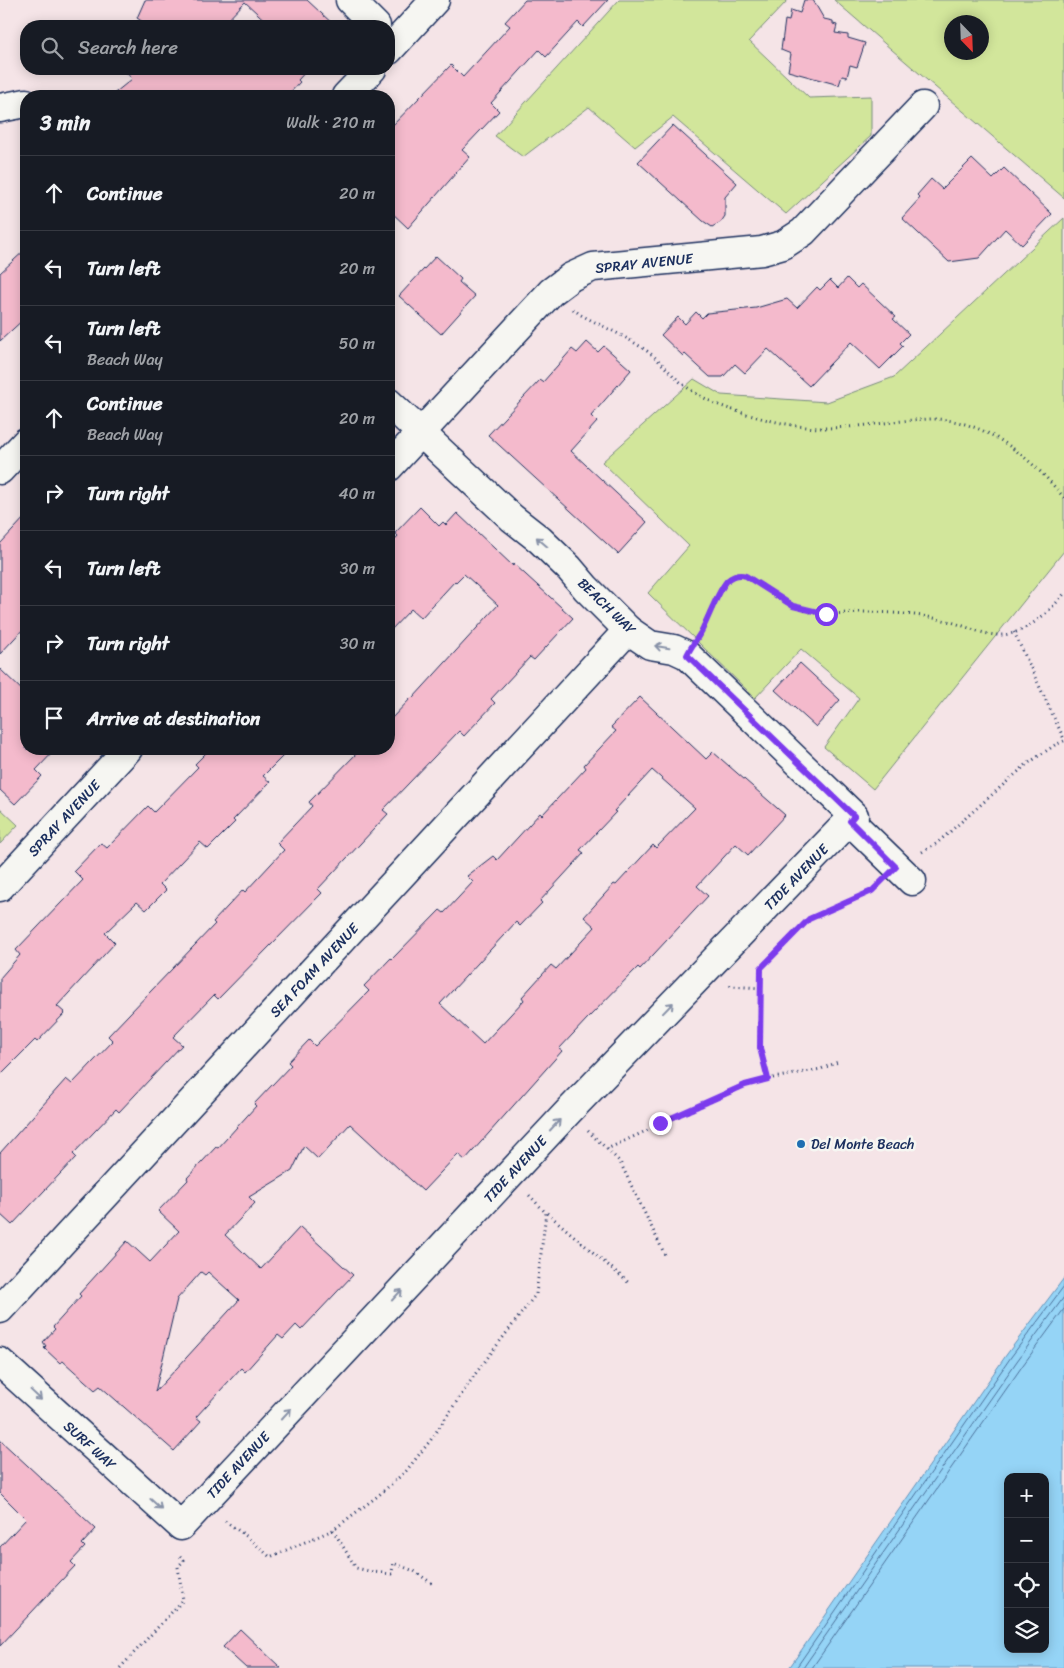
<!DOCTYPE html>
<html lang="en">
<head>
<meta charset="utf-8">
<style>
	body { margin:0; font-family:Sriracha,sans-serif; background:#20242c; color:#f1f3f6 }
	.controls { position:absolute; right:15px; bottom:15px; display:grid; overflow:hidden; border-radius:10px; box-shadow:0 2px 12px #0003 }
	.controls button { width:45px; height:45px; display:grid; place-items:center; padding:0; border:0; border-bottom:1px solid #363941; background:#171b24; color:#f1f3f6; font:25px sans-serif }
	.compass { position:absolute; left:944px; top:15px; width:45px; height:45px; border-radius:50%; background:#171b24; box-shadow:0 2px 12px #0003; rotate:157deg }
	.stop { position:absolute; width:15px; height:15px; margin:-11px; border:4px solid #7c3aed; border-radius:50%; background:#fff }
	.stop.end { background:#7c3aed; border-color:#fff; box-shadow:0 1px 5px #0008 }
	.list { margin:0; padding:0; list-style:none }
	h2 { display:flex; justify-content:space-between; align-items:center; height:65px; margin:0; padding:0 20px; font-size:21px }
	h2 small { font-size:16px; font-weight:400; color:#9ea1a6 }
	.list li { display:grid; grid-template-columns:32px 1fr auto; gap:15px; align-items:center; box-sizing:border-box; height:75px; padding:0 20px; border-top:1px solid #363941 }
	.list b { display:block; font-size:19px; white-space:nowrap }
	.list p { margin:0; font-size:16px; white-space:nowrap; color:#9ea1a6 }
	.list em { font-size:16px; font-style:normal; color:#9ea1a6 }
	.icon { flex:none; width:28px; height:28px; fill:none; stroke:currentColor; stroke-width:2; stroke-linecap:round; stroke-linejoin:round }
	.map { position:relative; flex:none; width:1064px; height:1668px; overflow:hidden }
	.search { position:absolute; background:#171b24; box-shadow:0 2px 12px #0003; left:20px; top:20px; width:375px; height:55px; display:flex; align-items:center; gap:12px; box-sizing:border-box; padding:0 18px; border-radius:20px; color:#9ea1a6; font-size:19px }
	.panel { position:absolute; background:#171b24; box-shadow:0 2px 12px #0003; left:20px; top:90px; width:375px; height:665px; border-radius:20px }
	.map>svg:first-child { display:block }
</style>
</head>
<body>
<div class="map">
<svg width="1064" height="1668" viewBox="0 0 1064 1668">
	<rect width="100%" height="100%" fill="#f5e4e7"/>
	<filter id="ink" filterUnits="userSpaceOnUse"><feTurbulence type="fractalNoise" baseFrequency=".02" numOctaves="2"/><feDisplacementMap in="SourceGraphic" scale="10" xChannelSelector="R" yChannelSelector="G"/><feConvolveMatrix kernelMatrix="1 2 1 2 8 2 1 2 1" color-interpolation-filters="sRGB"/></filter>
	<g filter="url(#ink)">
		<g fill="#d2e69b" stroke="#768a7c" fill-rule="evenodd">
			<path d="M619,0H788L749,41L809,98L871,96V136L786,214L673,117L635,147L589,107L523,157L495,136Z"/>
			<path d="M834,0H1064V198ZM982,22V52H952V22Z"/>
			<path d="M1064,218V551L873,789L824,747L859,698L801,649L755,698L648,593L689,546L602,462L694,379L721,395L827,402L894,377Z"/>
			<path d="M0,808L18,825L0,844Z"/>
		</g>
		<path fill="#95d4f6" stroke="#6492b9" fill-rule="evenodd" d="M1064,1278V1668H789L1007,1354ZM1008,1477H1045V1649H1008Z"/>
		<g fill="none" stroke-linecap="round" stroke-linejoin="round">
			<g stroke="#4c719b" stroke-width="1">
				<path d="M796,1668L1011,1357L1064,1286"/>
				<path d="M803,1668L1017,1361L1064,1297"/>
				<path d="M812,1668L1023,1365L1064,1309"/>
			</g>
		</g>
		<g fill="#f4bacc" stroke="#1b2f5e" fill-rule="evenodd">
			<path d="M145,0H307L335,26H271L245,2L222,26H149L137,18Z"/>
			<path d="M525,0H608L583,27L578,22L546,57L539,50L491,103L499,111L462,150L470,157L408,228L389,210V129L451,65L463,77L510,26L505,22Z"/>
			<path d="M804,0H813L824,19L833,21V24L837,25L835,33L848,35V38L865,43L857,67L850,65L847,77L842,76L839,85L788,71L791,54L781,50L785,20L789,21L791,10L800,13Z"/>
			<path d="M123,69H308L298,80L300,82L287,96H111L132,79Z"/>
			<path d="M673,125L737,183L725,197V216L721,222L712,227L703,221L638,162Z"/>
			<path d="M972,159L993,179L1004,168L1052,214L1022,245L1005,229L979,258L949,262L902,218L920,198L917,195L931,179L942,189Z"/>
			<path d="M26,249V317L0,341V273Z"/>
			<path d="M436,256L461,279L459,282L475,296L441,334L399,296Z"/>
			<path d="M847,278L857,288L861,284L896,317L893,319L909,334L900,343L903,346L880,369L851,342L809,386L768,349L745,373L735,364L723,377H710L685,354L683,356L661,335L678,317L685,324L696,312L702,318L707,313L756,308L787,299L797,308L817,287L820,290L830,280L838,288Z"/>
			<path d="M587,342L598,352L604,346L631,370L591,416L597,422L571,451L647,522L618,554L488,435L540,380L543,382L572,349L577,353Z"/>
			<path d="M420,507L439,526L443,522L446,525L457,513L513,566L514,564L573,618L534,660L530,657L491,699L495,703L464,736L459,731L383,810L388,814L318,889L322,893L218,999L214,995L173,1037L182,1045L119,1112L116,1109L73,1154L76,1157L12,1225L0,1214V1153L66,1079L72,1084L113,1041L108,1036L215,924L213,922L243,890L245,892L284,850L277,843L312,806L309,802L361,749H389V721L412,697L413,698L498,605L464,574L456,582L455,581L421,618L411,609L389,632V546L398,536L395,533Z"/>
			<path d="M26,516V626L0,654V544Z"/>
			<path d="M800,663L840,700L816,727L775,690Z"/>
			<path d="M0,669L26,694V749H56L36,770L42,776L15,804L0,790Z"/>
			<path d="M640,697L706,759L713,752L785,815L748,855L736,844L697,886L708,896L640,969L638,967L587,1019L559,1049L562,1051L465,1160L458,1154L423,1191L350,1124L318,1159L304,1146L292,1171L249,1197L255,1203L225,1235L261,1269L300,1227L353,1275L301,1330L296,1325L283,1339L278,1335L245,1372L241,1368L196,1417L201,1421L174,1451L100,1386L95,1390L63,1361L60,1363L44,1348L46,1346L43,1342L55,1329L53,1327L81,1296L79,1294L127,1241L150,1262L179,1231L158,1211L188,1180L187,1178L216,1147L218,1148L256,1106L254,1104L291,1065L288,1062L309,1040L315,1046L369,991L364,986L391,958L392,959L440,910L444,913L473,882L467,876L493,856L497,860L540,813L542,815L586,768L584,765L616,731L611,727ZM652,770L695,808L656,848L653,845L616,885L614,884L584,917L595,927L556,969L551,965L522,997L524,1000L483,1044L440,1004L516,922L520,926L542,903L540,901L584,853L580,850L616,812L614,811ZM201,1272L205,1275L208,1272L239,1300L155,1392L177,1299Z"/>
			<path d="M210,749H290L263,776L270,782L233,820L235,822L208,849L200,842L160,884L166,890L146,910L137,902L105,933L115,943L57,1006L65,1013L37,1042L35,1040L0,1075V978L20,955L16,950L83,880L74,871L101,843L107,848L148,806L154,812L198,767L195,764Z"/>
			<path d="M0,1440L96,1529L82,1544L85,1547L71,1562L75,1566L0,1646V1547L26,1519L0,1493Z"/>
			<path d="M240,1629L281,1668H246L223,1647Z"/>
		</g>
		<g fill="none" stroke-linecap="round" stroke-linejoin="round">
			<defs>
				<g id="minor">
					<path d="M350,0L376,26"/>
					<path d="M389,50L435,0"/>
					<path d="M346,96L372,69"/>
					<path d="M0,108L26,103"/>
					<path d="M389,467L551,292L571,277L593,267L762,251L783,245L803,232L923,106"/>
					<path d="M0,470L26,442"/>
					<path d="M850,821L912,881"/>
					<path d="M0,887L128,749"/>
					<path d="M0,1309L628,630"/>
					<path d="M0,1362L181,1526L568,1112L854,816L687,655L674,649L650,645L628,630L586,588L569,568L540,540L512,518L389,403"/>
				</g>
			</defs>
			<use href="#minor" stroke="#1b2f5e" stroke-width="31"/>
			<g stroke="#1b2f5e" stroke-width="3" stroke-dasharray="1 4" stroke-linecap="butt">
				<path d="M573,309L581,315C602,326 625,336 644,349C657,357 666,369 678,380C691,392 710,402 727,408C754,417 794,428 823,428C859,428 895,420 932,419C985,419 1033,459 1064,498"/>
				<path d="M701,631L724,584L730,578L741,575C765,583 780,603 807,611C825,616 842,613 860,612C888,612 920,614 947,621C965,625 983,636 1002,635C1026,634 1050,611 1064,594"/>
				<path d="M1014,632L1064,739"/>
				<path d="M922,852L936,844L1027,764L1055,745L1064,741"/>
				<path d="M730,985L731,986L761,988"/>
				<path d="M768,1079L821,1069L838,1062"/>
				<path d="M588,1131L607,1149L745,1085L768,1079L760,1048L761,968L809,919L872,891L877,885"/>
				<path d="M607,1149L620,1162L665,1255"/>
				<path d="M547,1213L629,1283"/>
				<path d="M225,1521L249,1538L270,1557L333,1530L379,1495L406,1471L430,1441L476,1373L536,1294L546,1213L529,1195"/>
				<path d="M333,1530L356,1568L373,1572L392,1574L393,1563L414,1571L433,1584"/>
				<path d="M120,1668L183,1600L178,1567L184,1560L178,1554"/>
			</g>
			<use href="#minor" stroke="#f6f6f2" stroke-width="28"/>
		</g>
		<defs><path id="oneway-shaft" d="M-6 0H5M1.5-3L5.5 0L1.5 3" fill="none" stroke-width="1.6" stroke-linecap="round" stroke-linejoin="round" transform="scale(1.25)"/></defs>
		<g stroke="#8892a8">
			<use href="#oneway-shaft" transform="translate(542 542) rotate(-139)"/>
			<use href="#oneway-shaft" transform="translate(662 647) rotate(-171)"/>
			<use href="#oneway-shaft" transform="translate(668 1008) rotate(-46)"/>
			<use href="#oneway-shaft" transform="translate(555 1125) rotate(-47)"/>
			<use href="#oneway-shaft" transform="translate(397 1295) rotate(-47)"/>
			<use href="#oneway-shaft" transform="translate(36 1395) rotate(43)"/>
			<use href="#oneway-shaft" transform="translate(286 1414) rotate(-47)"/>
			<use href="#oneway-shaft" transform="translate(156 1504) rotate(42)"/>
		</g>
	</g>
	<g fill="none" stroke-linecap="round" stroke-linejoin="round" filter="url(#ink)">
		<path stroke="#7c3aed" stroke-width="6" d="M660,1123L745,1085L768,1079L760,1048L761,968L809,919L872,891L896,867L850,821L854,816L687,655C691,647 696,640 701,632C708,619 719,588 728,580C733,576 740,574 746,576L793,606L826,614"/>
	</g>
	<circle fill="#1f6fb2" stroke="#f6f6f2" stroke-width="2" cx="801" cy="1144" r="5"/>
	<g text-anchor="middle" stroke-width="5" stroke-linejoin="round" paint-order="stroke">
		<g font-size="14" fill="#1b2f5e" stroke="#f6f6f2">
			<text transform="translate(644 263) rotate(-6)" y="5">SPRAY AVENUE</text>
			<text transform="translate(607 606) rotate(44)" y="5">BEACH WAY</text>
			<text transform="translate(64 818) rotate(-47)" y="5">SPRAY AVENUE</text>
			<text transform="translate(796 877) rotate(-46)" y="5">TIDE AVENUE</text>
			<text transform="translate(314 970) rotate(-47)" y="5">SEA FOAM AVENUE</text>
			<text transform="translate(515 1169) rotate(-47)" y="5">TIDE AVENUE</text>
			<text transform="translate(90 1445) rotate(42)" y="5">SURF WAY</text>
			<text transform="translate(238 1465) rotate(-47)" y="5">TIDE AVENUE</text>
		</g>
		<g font-size="14" fill="#1b2f5e" stroke="#f6f6f2" text-anchor="start">
			<text x="811" y="1149">Del Monte Beach</text>
		</g>
	</g>
</svg>
<div class="controls">
<button>+</button>
<button>−</button>
<button><svg class="icon" aria-label="locate" viewBox="0 0 24 24"><circle cx="12" cy="12" r="6"/><path d="M12 2v4M12 18v4M2 12h4M18 12h4"/></svg></button>
<button><svg class="icon" aria-label="layers" viewBox="0 0 24 24"><path d="M12 4l9 5-9 5-9-5zM3 14l9 5 9-5"/></svg></button>
</div>
<svg class="compass" viewBox="-18 -18 36 36"><path d="M0-13l5 13h-10z" fill="#e53935"/><path d="M0 13l5-13h-10z" fill="#9ea1a6"/></svg>
<div class="stop" style="left:826px;top:614px"></div>
<div class="stop end" style="left:660px;top:1123px"></div>
<div class="search"><svg class="icon" aria-label="search" viewBox="0 0 24 24"><circle cx="10" cy="10" r="6"/><path d="M15 15l6 6"/></svg>Search here</div>
<section class="panel">
<h2>3 min<small>Walk · 210 m</small></h2>
<ul class="list">
<li><svg class="icon" aria-label="ahead" viewBox="0 0 24 24"><path d="M12 20V5M6 11l6-6 6 6"/></svg><div><b>Continue</b></div><em>20 m</em></li>
<li><svg class="icon" aria-label="left" viewBox="0 0 24 24"><path d="M17 20v-9H6M10 6l-5 5 5 5"/></svg><div><b>Turn left</b></div><em>20 m</em></li>
<li><svg class="icon" aria-label="left" viewBox="0 0 24 24"><path d="M17 20v-9H6M10 6l-5 5 5 5"/></svg><div><b>Turn left</b><p>Beach Way</p></div><em>50 m</em></li>
<li><svg class="icon" aria-label="ahead" viewBox="0 0 24 24"><path d="M12 20V5M6 11l6-6 6 6"/></svg><div><b>Continue</b><p>Beach Way</p></div><em>20 m</em></li>
<li><svg class="icon" aria-label="right" viewBox="0 0 24 24"><path d="M7 20v-9h11M14 6l5 5-5 5"/></svg><div><b>Turn right</b></div><em>40 m</em></li>
<li><svg class="icon" aria-label="left" viewBox="0 0 24 24"><path d="M17 20v-9H6M10 6l-5 5 5 5"/></svg><div><b>Turn left</b></div><em>30 m</em></li>
<li><svg class="icon" aria-label="right" viewBox="0 0 24 24"><path d="M7 20v-9h11M14 6l5 5-5 5"/></svg><div><b>Turn right</b></div><em>30 m</em></li>
<li><svg class="icon" aria-label="arrive" viewBox="0 0 24 24"><path d="M6 21V4h12l-3 4 3 4H6"/></svg><div><b>Arrive at destination</b></div></li>
</ul>
</section>
</div>
</body>
</html>
